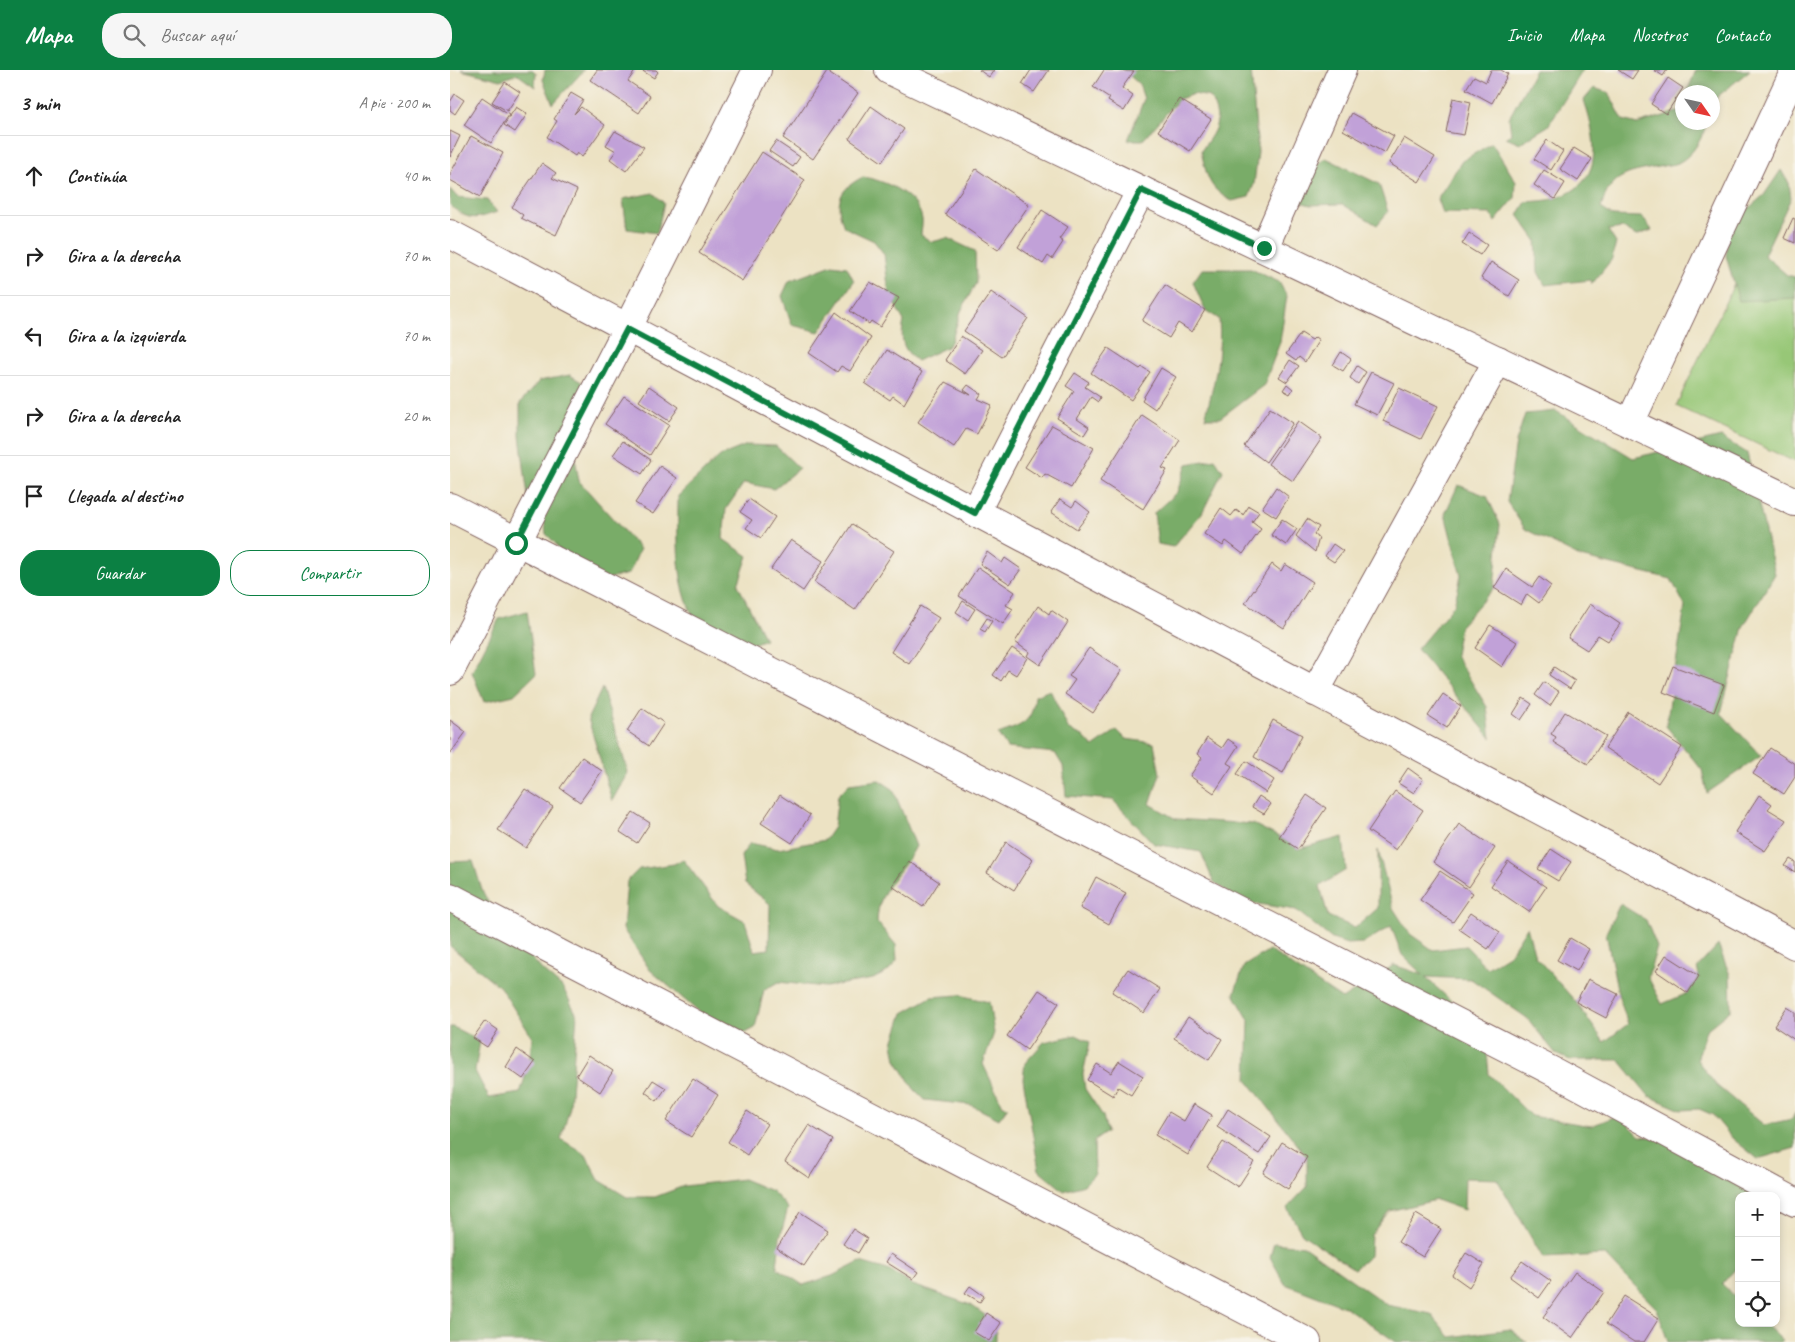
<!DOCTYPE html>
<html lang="es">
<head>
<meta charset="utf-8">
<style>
	body { margin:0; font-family:Caveat,sans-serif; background:#f6f6f6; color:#222 }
	.controls { position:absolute; right:15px; bottom:15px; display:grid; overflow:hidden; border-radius:10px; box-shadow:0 2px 8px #0003 }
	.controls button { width:45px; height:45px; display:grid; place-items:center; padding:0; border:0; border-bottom:1px solid #e0e0e0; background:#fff; color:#222; font:25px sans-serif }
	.compass { position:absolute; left:1225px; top:15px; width:45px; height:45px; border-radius:50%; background:#fff; box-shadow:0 2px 8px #0003; rotate:124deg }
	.stop { position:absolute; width:15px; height:15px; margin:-11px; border:4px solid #0b8043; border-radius:50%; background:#fff }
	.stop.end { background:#0b8043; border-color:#fff; box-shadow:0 1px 5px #0008 }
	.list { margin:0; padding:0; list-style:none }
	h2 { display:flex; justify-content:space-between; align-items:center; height:65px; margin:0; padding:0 20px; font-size:21px }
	h2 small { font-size:16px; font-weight:400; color:#767676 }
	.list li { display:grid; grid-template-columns:32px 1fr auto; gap:15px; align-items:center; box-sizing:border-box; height:80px; padding:0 20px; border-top:1px solid #e0e0e0 }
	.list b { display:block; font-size:19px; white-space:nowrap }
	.list em { font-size:16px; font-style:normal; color:#767676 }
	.actions { display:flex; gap:10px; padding:15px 20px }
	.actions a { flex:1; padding:11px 0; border:1px solid #0b8043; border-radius:20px; text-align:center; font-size:18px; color:#0b8043 }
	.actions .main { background:#0b8043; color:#fff }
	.icon { flex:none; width:28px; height:28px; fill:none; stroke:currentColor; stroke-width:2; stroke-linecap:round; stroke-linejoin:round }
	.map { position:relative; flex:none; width:1345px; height:1272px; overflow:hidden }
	header { display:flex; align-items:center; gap:30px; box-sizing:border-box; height:70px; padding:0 25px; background:#0b8043; color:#fff }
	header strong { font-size:24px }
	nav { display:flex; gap:28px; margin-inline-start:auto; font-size:18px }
	.search { width:350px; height:45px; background:#f6f6f6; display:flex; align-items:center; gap:12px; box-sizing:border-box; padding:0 18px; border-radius:20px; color:#767676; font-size:19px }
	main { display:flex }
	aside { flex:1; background:#fff }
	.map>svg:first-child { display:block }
</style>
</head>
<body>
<header>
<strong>Mapa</strong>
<div class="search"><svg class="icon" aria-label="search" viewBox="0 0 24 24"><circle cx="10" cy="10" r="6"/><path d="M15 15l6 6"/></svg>Buscar aquí</div>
<nav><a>Inicio</a><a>Mapa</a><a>Nosotros</a><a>Contacto</a></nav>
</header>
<main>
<aside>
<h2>3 min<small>A pie · 200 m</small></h2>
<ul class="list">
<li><svg class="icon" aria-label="ahead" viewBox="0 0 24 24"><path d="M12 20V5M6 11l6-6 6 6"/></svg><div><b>Continúa</b></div><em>40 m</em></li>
<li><svg class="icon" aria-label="right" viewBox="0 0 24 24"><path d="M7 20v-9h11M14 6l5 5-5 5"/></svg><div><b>Gira a la derecha</b></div><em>70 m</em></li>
<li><svg class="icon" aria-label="left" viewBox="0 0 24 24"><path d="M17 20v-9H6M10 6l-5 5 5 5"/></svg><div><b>Gira a la izquierda</b></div><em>70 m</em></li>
<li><svg class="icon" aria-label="right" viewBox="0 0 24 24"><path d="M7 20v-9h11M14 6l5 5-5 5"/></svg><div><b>Gira a la derecha</b></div><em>20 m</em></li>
<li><svg class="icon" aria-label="arrive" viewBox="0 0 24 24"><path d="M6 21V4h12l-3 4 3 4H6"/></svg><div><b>Llegada al destino</b></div></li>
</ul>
<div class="actions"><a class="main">Guardar</a><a>Compartir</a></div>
</aside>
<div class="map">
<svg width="1345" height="1272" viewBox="0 0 1345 1272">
	<rect width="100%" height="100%" fill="#f7f3e8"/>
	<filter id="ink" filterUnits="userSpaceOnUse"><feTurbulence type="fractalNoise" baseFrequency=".02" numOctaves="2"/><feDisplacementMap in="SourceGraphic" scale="10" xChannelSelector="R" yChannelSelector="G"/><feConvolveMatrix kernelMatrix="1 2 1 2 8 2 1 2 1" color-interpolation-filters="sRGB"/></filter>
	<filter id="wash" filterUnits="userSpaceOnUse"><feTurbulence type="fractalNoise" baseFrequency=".0096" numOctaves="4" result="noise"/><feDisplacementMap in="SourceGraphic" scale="20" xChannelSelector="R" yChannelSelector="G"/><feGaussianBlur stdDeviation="1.12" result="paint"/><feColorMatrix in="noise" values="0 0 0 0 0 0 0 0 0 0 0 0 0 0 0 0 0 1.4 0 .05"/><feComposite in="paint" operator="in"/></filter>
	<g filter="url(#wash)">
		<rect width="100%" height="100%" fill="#ece2c3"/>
		<path fill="#97c777" stroke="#707351" d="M1296,189L1345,212V392L1226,336Z"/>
		<g fill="#79ac68" stroke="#62664a">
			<path d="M11,0H83L86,3L85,17L67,4L51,10Z"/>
			<path d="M95,0H134L103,34L93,10Z"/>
			<path d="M673,0H801L808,82L804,114L799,127L782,131C758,119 757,106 751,81C766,59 773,53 760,27L744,24L729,29L693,70H678L694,29L689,14Z"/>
			<path d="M1085,0H1133L1098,56L1070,73L1056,67L1061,64L1059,48Z"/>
			<path d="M1246,0H1300L1267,27L1263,39L1262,22H1237Z"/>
			<path d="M1144,18L1159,23L1173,50L1187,54L1230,41L1232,35V52L1257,53C1252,68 1244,85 1228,93C1224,95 1217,95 1213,96C1181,103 1160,102 1151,138L1163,146L1192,147L1202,160L1186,166L1173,158L1158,160L1166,173L1162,189L1142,214L1141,210L1095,215L1088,202L1086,170L1068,145L1076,132C1086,131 1098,131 1107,128C1156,111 1146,69 1134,30Z"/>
			<path d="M1042,73L1066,112L1065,128L1045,152L1041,144L992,143L987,129L1012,91Z"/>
			<path d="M876,88L929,114L938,142L927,155L892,134L860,135L845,130L836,117Z"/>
			<path d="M1331,100L1339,113L1341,128L1314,185L1337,205L1345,207V228L1289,231L1276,186L1279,155L1314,125Z"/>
			<path d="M413,107C434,110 468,125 472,149C473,153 471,160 471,165L482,172L497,168L525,181L526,213L511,241L501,272L497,277L467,291C452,279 450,270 454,251L439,224L434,184L424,171L394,157C384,132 389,119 413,107Z"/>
			<path d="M0,119L7,127L37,130L47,142C25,150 18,151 0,135Z"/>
			<path d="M203,123L214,133L207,163L177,159L173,129Z"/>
			<path d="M382,195L397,197L404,211L369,262L342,255L332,226L339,211Z"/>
			<path d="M752,199H801L829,212L837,226L830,272L814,315L770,348H755C764,315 772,283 769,249L755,240L743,212Z"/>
			<path d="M120,305L146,321L124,382L129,411L190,479L179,504L148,511L120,498L105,473L96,464L95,455L78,427L70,366V333L89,311Z"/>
			<path d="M1106,341L1183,388L1271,367L1297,383L1325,504L1293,557L1271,643L1311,686L1257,723L1252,700L1216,656L1235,536L1221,509L1130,487L1075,459L1057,432L1066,372L1075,344Z"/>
			<path d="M297,375L326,376L349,398L324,419L294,413L276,439L273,469L298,486L288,515L315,569L286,581C277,577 265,573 258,566C223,531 228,472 228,426L270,386Z"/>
			<path d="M765,389L773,401L752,443L723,477L708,474L704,443L727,422L737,394Z"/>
			<path d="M1008,415L1037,426L1050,454L1044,518L1010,556L1005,585L1037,637L1041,668L967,579L1004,535L1011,506L995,444Z"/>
			<path d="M77,541L86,604L64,625L34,632L22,602L49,549Z"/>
			<path d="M152,618L178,702L162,731L138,648Z"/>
			<path d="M600,620L619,660L633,666L643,677L667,660L676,669L704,673L710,704L700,734L726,749L803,754L829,767L848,779L893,767L896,800L870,816L878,846L905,858L928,838V780L943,838L960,864L983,880L1016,876L1037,898L1060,884L1077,857L1085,886L1126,932L1154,972L1178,954L1168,924L1156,863L1170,834L1196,850L1207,877L1198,907L1212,934L1238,923L1249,906L1247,898L1268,875L1280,905L1281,940L1256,960L1247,990L1266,1015L1314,1055L1342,1049L1345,1043V1078L1308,1089L1283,1069L1263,1045L1249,1039L1231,1040L1199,1026L1169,990H1120L1106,984L1077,948L1021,909L975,907L1019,947L1036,973L1039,1004L1081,1046L1141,1056L1169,1045L1190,1066L1247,1072L1320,1126H1289V1195L1272,1214L1289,1230V1253H1314L1332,1270L1330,1272H1218L1207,1239L1155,1185L1093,1188L1047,1109L1015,1108L1014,1140L986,1130L939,1141L921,1165L920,1186L904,1199L852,1164L837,1138L857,1117V1087L797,1010L799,950L784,924L794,896L819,880L892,929L944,895L973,905L952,885L941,856L914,873L897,874L882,869L846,840L789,831L763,811L751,782L704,774L663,730L616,726L613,696L605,683L557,678L548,664C572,655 582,654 585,626Z"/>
			<path d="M429,710L443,719L466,776C452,805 428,816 427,852L446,875L447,891L437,902L423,909L375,917L328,912L314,920L305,958L290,966L273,963L200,900L173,859L177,811L189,799L224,794L233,789L268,836L295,851L304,881L319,879L320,834L295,814L291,786L300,773L328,779L375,770L384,757L388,725L399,714Z"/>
			<path d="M23,791L32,820L45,845L92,900L113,918L127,945L120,1037L111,1069L136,1085L149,1110L177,1127H205L234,1116L293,1109L322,1121L338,1138L330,1168L327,1198L353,1215L382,1206L410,1192L438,1200L463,1215L521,1235L546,1253V1272H0V957H3L30,971L25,1001L39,1028L70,1023L79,995L82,967L50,917L0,876V792Z"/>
			<path d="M509,925L539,932L544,963L533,994L553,1036L558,1037L549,1049L521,1035L475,1030L464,1019L446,990L443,973L453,943L481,927Z"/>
			<path d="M626,965L640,972L633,1004L635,1019L653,1046L657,1062L644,1071L645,1104L634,1115L614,1121L589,1100L573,1009L575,993L594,972Z"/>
			<path d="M824,1173L854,1176L937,1235L981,1244L1000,1267L1060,1259L1077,1272H946L897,1238L835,1214L820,1187Z"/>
		</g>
		<g id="blocks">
			<g fill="#c1a1d8">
				<path d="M147,0H186L178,11L200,26L189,43L140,10Z"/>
				<path d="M191,0H206L208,2L204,8Z"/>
				<path d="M529,0H544L539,7Z"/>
				<path d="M581,0H599L584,22L572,14Z"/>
				<path d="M654,0L684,1L672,18L683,26L674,41L658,31L660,28L643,17Z"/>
				<path d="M1041,0H1051L1058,4L1042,33L1016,19L1024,6L1036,12Z"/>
				<path d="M1168,0H1188L1182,9Z"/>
				<path d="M1204,0H1217L1213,6Z"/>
				<path d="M377,2L408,23L363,89L333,68Z"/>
				<path d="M1218,8L1233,18L1216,44L1201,34Z"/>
				<path d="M55,12L70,22L57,41L42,32Z"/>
				<path d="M121,23L133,30L124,44L131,37L155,55L132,87L127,83L125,86L97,67L107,51L104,49Z"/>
				<path d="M5,24L14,30L5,44L0,40V32Z"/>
				<path d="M32,27L59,45L41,73L14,55Z"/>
				<path d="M1003,28L1021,32L1014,65L996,62Z"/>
				<path d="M729,29L761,49L740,81L708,61Z"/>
				<path d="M421,36L454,59L432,92L399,69Z"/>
				<path d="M66,37L77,44L65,62L54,55Z"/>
				<path d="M902,43L944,66L935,83L893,60Z"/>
				<path d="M0,61L10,66L0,87Z"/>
				<path d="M165,61L194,77L176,101L160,89L166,81L156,75Z"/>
				<path d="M21,66L53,83L30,127L0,110V104Z"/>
				<path d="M954,68L985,87L969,112L939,93Z"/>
				<path d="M1097,70L1113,81L1101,100L1084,89Z"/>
				<path d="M326,71L350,87L343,97L319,81Z"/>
				<path d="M1124,78L1142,89L1128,111L1110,99Z"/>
				<path d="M312,82L355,110L292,211L249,183Z"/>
				<path d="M92,93L106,103L102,108L127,120L106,165L71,148L73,145L62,137Z"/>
				<path d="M526,99L579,135L548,180L495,144Z"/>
				<path d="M1094,100L1115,113L1105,129L1084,115Z"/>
				<path d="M592,140L618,157L609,169L613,172L602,189L598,186L593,194L568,177Z"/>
				<path d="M1343,148L1345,149V173L1334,168Z"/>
				<path d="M1019,163L1037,175L1030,185L1012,174Z"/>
				<path d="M1041,192L1069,210L1059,226L1031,208Z"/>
				<path d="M420,212L449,228L430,257L421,251L419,254L400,241Z"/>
				<path d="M715,215L755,240L742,262L728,253L719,268L692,251Z"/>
				<path d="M541,222L578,248L552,287L514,261Z"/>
				<path d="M386,242L421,268L400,301L391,296L387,302L359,283Z"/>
				<path d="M851,263L862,270L865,267L869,270L855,292L849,287L846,291L836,284Z"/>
				<path d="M511,266L532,280L515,304L495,290Z"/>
				<path d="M658,278L690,299L692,297L700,302L681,330L641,303Z"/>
				<path d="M437,280L472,302L454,334L443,326L440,330L415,313Z"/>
				<path d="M891,282L901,289L893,301L883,295Z"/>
				<path d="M840,290L849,296L837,312L829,307Z"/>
				<path d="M907,296L916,302L908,314L900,308Z"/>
				<path d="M711,298L726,307L705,339L692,330Z"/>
				<path d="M921,302L944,313L927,345L904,334Z"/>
				<path d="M625,303L639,312L635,317L650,327L648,332L641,327L627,349L639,357L634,365L607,348L624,321L616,316Z"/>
				<path d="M495,312L521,325L514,320L518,315L531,324L528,329L542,335L527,364L516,359L504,377L468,352Z"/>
				<path d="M837,314L843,319L840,324L833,320Z"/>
				<path d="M199,316L229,337L219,351L189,331Z"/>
				<path d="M949,318L988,336L971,369L933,351Z"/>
				<path d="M174,326L219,355L200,385L155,354Z"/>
				<path d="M820,338L843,353L816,392L794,376Z"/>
				<path d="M692,345L730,370L712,398L717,400L693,439L650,411Z"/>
				<path d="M848,351L872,368L843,411L818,394Z"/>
				<path d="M602,355L644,378L621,418L595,404L592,408L575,397Z"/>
				<path d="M173,371L201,390L192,404L163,385Z"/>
				<path d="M210,396L227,408L203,444L185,433Z"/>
				<path d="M826,417L839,427L826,447L812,438Z"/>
				<path d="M299,429L325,447L311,468L296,458L302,450L290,442Z"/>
				<path d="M610,429L622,437L626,431L640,442L627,459L601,442Z"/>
				<path d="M799,436L809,442L802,452L811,459L793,484L776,471L773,476L754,464L771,438L781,446L786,440L793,445Z"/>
				<path d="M832,449L847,459L836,475L821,465Z"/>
				<path d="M857,449L869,457L864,464L869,468L865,482L846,466Z"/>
				<path d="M402,454L444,481L405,540L364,512Z"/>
				<path d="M341,470L373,491L353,521L321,499Z"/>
				<path d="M883,474L893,481L884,492L875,486Z"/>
				<path d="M537,482L552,493L555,488L571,499L560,514L530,494Z"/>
				<path d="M822,494L831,501L835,494L863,512L834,558L795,533Z"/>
				<path d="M528,497L565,522L556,535L563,539L553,554L509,526Z"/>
				<path d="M1056,499L1082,517L1089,507L1101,516L1089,533L1077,524L1071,535L1044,518Z"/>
				<path d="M513,531L525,539L518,550L506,542Z"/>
				<path d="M1140,534L1170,554L1158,571L1148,565L1137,580L1118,568Z"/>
				<path d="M470,536L489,548L459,594L441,582Z"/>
				<path d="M588,536L599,544L601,540L618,552L590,595L577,586L579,582L565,572Z"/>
				<path d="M537,548L542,551L535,562L530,559Z"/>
				<path d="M1040,555L1067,572L1052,597L1025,578Z"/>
				<path d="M562,578L577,588L566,605L558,600L551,611L543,605Z"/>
				<path d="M639,578L672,600L643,643L615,624L625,610L619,606Z"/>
				<path d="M1223,596L1274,615L1264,642L1213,622Z"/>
				<path d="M1104,597L1125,611L1120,619L1099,605Z"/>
				<path d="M1094,612L1109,622L1100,636L1085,625Z"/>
				<path d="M993,624L1011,636L997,658L978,646Z"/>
				<path d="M1073,628L1082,634L1071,650L1063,644Z"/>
				<path d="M192,638L214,653L199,676L177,661Z"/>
				<path d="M1115,642L1156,666L1138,694L1103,672L1106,667L1101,664Z"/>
				<path d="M1178,642L1232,677L1208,713L1155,678Z"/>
				<path d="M0,650L16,662L0,684Z"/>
				<path d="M823,650L852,665L833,703L804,687Z"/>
				<path d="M757,668L772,678L778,669L788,676L777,693L782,696L764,723L740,706L752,688L747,684Z"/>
				<path d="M1320,678L1345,694V707L1334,724L1303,704Z"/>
				<path d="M132,687L152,701L130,732L110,718Z"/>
				<path d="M796,691L824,710L816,723L787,704Z"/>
				<path d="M958,698L973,709L964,723L948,713Z"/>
				<path d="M75,719L103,737L76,778L48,760Z"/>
				<path d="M945,721L973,740L946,780L918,761Z"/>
				<path d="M330,725L360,745L342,773L311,753Z"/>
				<path d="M857,725L876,738L848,779L829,767Z"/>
				<path d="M1309,725L1322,734L1318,739L1336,750L1315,781L1285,762Z"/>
				<path d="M809,726L821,734L814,744L802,737Z"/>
				<path d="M183,742L200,753L187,773L170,762Z"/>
				<path d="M1009,754L1045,778L1019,817L983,792Z"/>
				<path d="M556,772L583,790L564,820L537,803Z"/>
				<path d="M1101,779L1121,792L1108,811L1088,799Z"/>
				<path d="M1340,789L1345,792V802L1335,796Z"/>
				<path d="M459,791L489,812L473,837L442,816Z"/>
				<path d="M1058,791L1096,817L1079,842L1041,816Z"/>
				<path d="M990,801L1023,823L1003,852L970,830Z"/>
				<path d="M646,807L676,823L659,854L630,838Z"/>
				<path d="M1021,842L1050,862L1038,879L1009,859Z"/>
				<path d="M1120,868L1139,879L1127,901L1107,890Z"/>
				<path d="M1216,885L1249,906L1238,923L1206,901Z"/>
				<path d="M678,899L710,919L694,943L662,922Z"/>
				<path d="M1138,909L1168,924L1156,948L1126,932Z"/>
				<path d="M589,920L609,933L577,980L557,966Z"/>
				<path d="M1337,937L1345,942V970L1324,956Z"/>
				<path d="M738,947L772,969L759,990L724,968Z"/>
				<path d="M35,951L48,960L37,977L23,968Z"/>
				<path d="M67,979L85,992L73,1009L56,997Z"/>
				<path d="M139,985L163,1001L150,1022L126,1006Z"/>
				<path d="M669,991L693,1006L681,1025L668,1017L663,1026L637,1010L647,994L661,1003Z"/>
				<path d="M243,1009L268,1025L241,1067L216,1051Z"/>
				<path d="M203,1010L216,1018L207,1031L195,1022Z"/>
				<path d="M744,1034L762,1045L738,1085L705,1065L719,1042L734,1051Z"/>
				<path d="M778,1039L821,1067L809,1084L767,1057Z"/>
				<path d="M297,1041L317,1054L297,1085L278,1072Z"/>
				<path d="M359,1055L383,1070L359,1108L335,1092Z"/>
				<path d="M773,1072L804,1092L788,1117L757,1097Z"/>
				<path d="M832,1072L857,1087L838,1119L813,1103Z"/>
				<path d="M350,1142L378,1160L354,1196L327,1178Z"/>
				<path d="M966,1144L991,1159L973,1187L948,1172Z"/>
				<path d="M403,1159L417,1168L408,1183L393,1174Z"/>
				<path d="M1016,1183L1034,1194L1019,1217L1002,1205Z"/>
				<path d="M441,1184L468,1202L463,1209L436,1192Z"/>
				<path d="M1072,1191L1101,1211L1089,1228L1060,1207Z"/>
				<path d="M1125,1202L1154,1222L1122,1268L1093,1247Z"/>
				<path d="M520,1216L534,1226L530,1232L515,1223Z"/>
				<path d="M1174,1226L1209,1248L1194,1272H1184L1156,1254Z"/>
				<path d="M536,1243L551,1253L539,1271L524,1262Z"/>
			</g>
		</g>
	</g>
	<g filter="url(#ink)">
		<use href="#blocks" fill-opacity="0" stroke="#836360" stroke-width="1"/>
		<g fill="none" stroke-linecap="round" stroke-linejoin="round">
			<defs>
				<g id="minor">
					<path d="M439,0L1345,432"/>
					<path d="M0,164L1345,875"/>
					<path d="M814,178L892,0"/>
					<path d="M1180,353L1345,0"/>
					<path d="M0,437L1106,1003L1345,1132"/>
					<path d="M525,443L691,120"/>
					<path d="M0,601L177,259L307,0"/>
					<path d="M865,622L1048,290"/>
					<path d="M0,827L857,1272"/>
				</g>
			</defs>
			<use href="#minor" stroke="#836360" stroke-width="30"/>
			<use href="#minor" stroke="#fff" stroke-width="28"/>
		</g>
	</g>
	<g fill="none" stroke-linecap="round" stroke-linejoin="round" filter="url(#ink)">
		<path stroke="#0b8043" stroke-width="6" d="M66,473L177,259L525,443L691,120L814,178"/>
	</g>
</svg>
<div class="controls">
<button>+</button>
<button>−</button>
<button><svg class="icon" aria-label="locate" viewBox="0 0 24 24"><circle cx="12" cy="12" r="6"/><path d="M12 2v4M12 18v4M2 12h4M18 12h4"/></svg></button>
</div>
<svg class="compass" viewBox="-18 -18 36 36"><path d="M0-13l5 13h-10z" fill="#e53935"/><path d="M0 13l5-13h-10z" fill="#767676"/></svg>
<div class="stop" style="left:66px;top:473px"></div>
<div class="stop end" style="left:814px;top:178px"></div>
</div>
</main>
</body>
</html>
